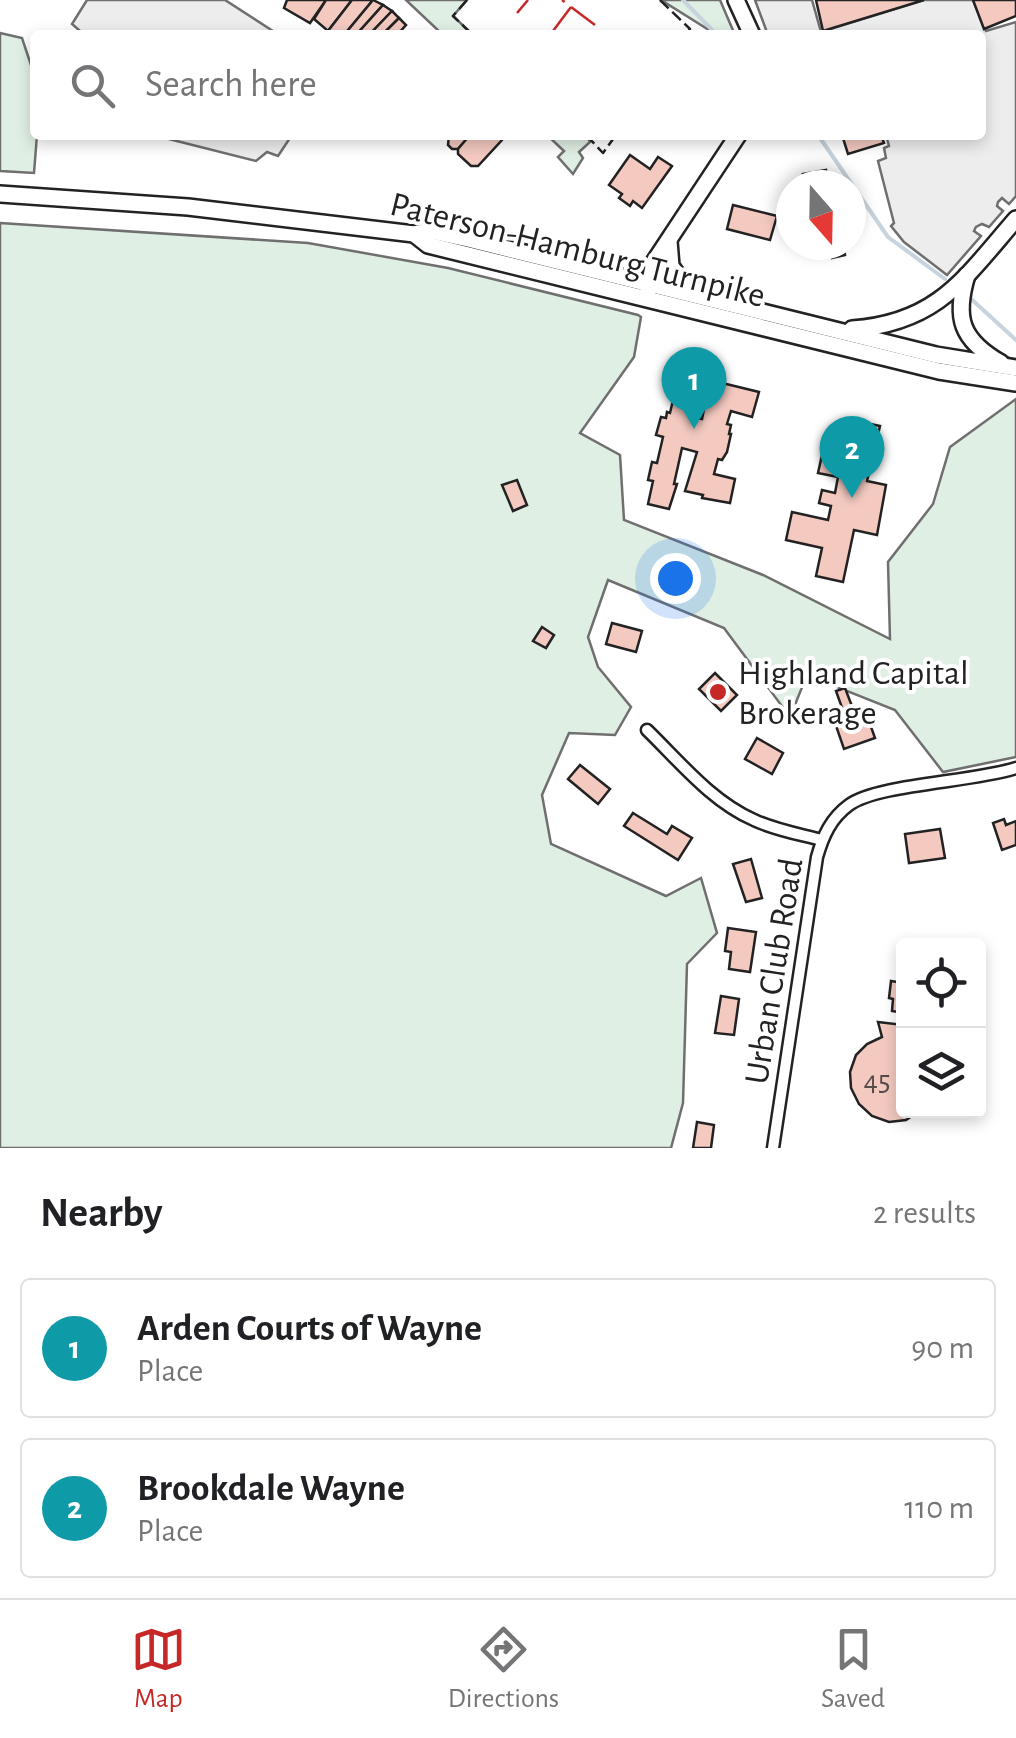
<!DOCTYPE html>
<html lang="en">
<head>
<meta charset="utf-8">
<style>
	body { margin:0; font-family:"Alegreya Sans",sans-serif; background:#f6f6f6; color:#202124 }
	.controls { position:absolute; right:30px; bottom:30px; display:grid; overflow:hidden; border-radius:10px; box-shadow:0 5px 15px #0003 }
	.controls button { width:90px; height:90px; display:grid; place-items:center; padding:0; border:0; border-bottom:2px solid #e0e0e0; background:#fff; color:#202124; font:50px sans-serif }
	.compass { position:absolute; left:776px; top:170px; width:90px; height:90px; border-radius:50%; background:#fff; box-shadow:0 5px 15px #0003; rotate:160deg }
	.you { position:absolute; left:675px; top:578px; width:35px; height:35px; margin:-25px; border:8px solid #fff; border-radius:50%; background:#1a73e8; box-shadow:0 0 0 15px #1a73e833 }
	.badge { display:grid; place-items:center; width:65px; height:65px; border-radius:50%; background:#c62828; color:#fff; font-size:32px; font-weight:700 }
	.pin { position:absolute; translate:-50% -82px; filter:drop-shadow(0 2px 5px #0008) }
	.pin::after { content:''; position:absolute; top:52px; width:35px; height:30px; background:inherit; clip-path:polygon(0 0,100% 0,50% 100%) }
	.list { margin:0; padding:0; list-style:none }
	h2 { display:flex; justify-content:space-between; align-items:center; height:130px; margin:0; padding:0 40px; font-size:42px }
	h2 small { font-size:32px; font-weight:400; color:#757577 }
	.list li { display:grid; grid-template-columns:65px 1fr auto; gap:30px; align-items:center; box-sizing:border-box; height:140px; margin:0 20px 20px; padding:0 20px; border:2px solid #e0e0e0; border-radius:10px }
	.list b { display:block; font-size:38px; white-space:nowrap }
	.list p { margin:0; font-size:32px; white-space:nowrap; color:#757577 }
	.list em { font-size:32px; font-style:normal; color:#757577 }
	.icon { flex:none; width:55px; height:55px; fill:none; stroke:currentColor; stroke-width:2; stroke-linecap:round; stroke-linejoin:round }
	.map { position:relative; flex:none; width:1016px; height:1148px; overflow:hidden }
	.search { position:absolute; background:#fff; box-shadow:0 5px 15px #0003; left:30px; right:30px; top:30px; height:110px; display:flex; align-items:center; gap:25px; box-sizing:border-box; padding:0 35px; border-radius:10px; color:#757577; font-size:38px }
	.sheet { height:450px; background:#fff }
	nav { display:flex; justify-content:space-around; align-items:center; box-sizing:border-box; height:140px; border-top:2px solid #e0e0e0; background:#fff; font-size:28px; color:#757577 }
	nav a { display:grid; justify-items:center; gap:5px }
	nav .on { color:#c62828 }
	.map>svg:first-child { display:block }
</style>
</head>
<body>
<div class="map">
<svg width="1016" height="1148" viewBox="0 0 1016 1148">
	<rect width="100%" height="100%" fill="#fff"/>
	<g fill="#e0efe3" stroke="#6f6f6f" stroke-width="2.5">
		<path d="M406,0H467L453,16L473,35H443Z"/>
		<path d="M661,0H720L735,35H717Z"/>
		<path d="M0,33L22,38L35,77L37,135L34,173L0,171Z"/>
		<path d="M547,135H586L590,142L579,152L583,158L573,174L558,157L564,151Z"/>
		<path d="M0,223L308,243L448,268L638,315L641,317L634,357L580,433L620,455L624,520L763,575L890,639L888,562L933,504L950,447L1016,399V757L943,772L895,710L807,675L790,717L724,628L608,580L588,637L598,667L631,707L615,735L569,733L542,795L551,844L666,896L701,878L717,933L687,964L683,1103L671,1148H0Z"/>
	</g>
	<g fill="#ededed" stroke="#6f6f6f" stroke-width="2.5">
		<path d="M87,0H225L279,35H76L79,30L72,24Z"/>
		<path d="M755,0H812L821,32L924,0H973L986,31L1016,22V196L1009,204L1002,198L998,202L997,206L1003,211L989,227L982,224L976,227L974,231L981,236L947,275L904,242L891,226L894,223L878,161L886,158L884,148L889,146L886,135H981V35H768Z"/>
		<path d="M153,135H292L278,156L267,152L256,161Z"/>
	</g>
	<g fill="none" stroke-linecap="round" stroke-linejoin="round">
		<g stroke="#c7d3dd" stroke-width="4">
			<path d="M683,0L717,35"/>
			<path d="M818,135L888,237L945,279"/>
			<path d="M969,297L1016,340"/>
		</g>
	</g>
	<g fill="#f3c9c0" stroke="#222" stroke-width="2.5">
		<path d="M287,0H326L310,23L284,8Z"/>
		<path d="M326,0H352L328,31L314,19Z"/>
		<path d="M352,0H373L344,35H334L328,31Z"/>
		<path d="M373,0L383,5L356,35H344Z"/>
		<path d="M816,0H924L823,31Z"/>
		<path d="M973,0H1016V16L984,29Z"/>
		<path d="M383,5L392,11L369,35H356Z"/>
		<path d="M392,11L399,18L382,35H369Z"/>
		<path d="M399,18L406,25L397,35H382Z"/>
		<path d="M449,135H470L458,149H452L448,145Z"/>
		<path d="M470,135H502V140L478,166H471L458,154V149Z"/>
		<path d="M842,135H881L884,143L848,154Z"/>
		<path d="M630,155L650,169L658,157L672,166L642,208L633,201L630,206L619,198L622,194L609,185Z"/>
		<path d="M826,170L828,185H805L803,174Z"/>
		<path d="M733,205L777,216L770,240L727,229Z"/>
		<path d="M814,245H844L845,255L832,258L831,250L816,253Z"/>
		<path d="M684,353L705,358L702,372L704,373L692,417L702,419L710,380L759,392L752,417L731,411L727,424L731,425L729,434H731L727,452L722,460L718,459L714,474L735,479L730,503L702,498L703,495L685,491L697,452L682,448L674,484H677L669,509L648,504L653,481L648,480L652,462L657,463L663,437L656,435L661,417L666,418L667,412L670,413L675,392L670,391Z"/>
		<path d="M851,420L880,426L867,481L886,485L877,535L854,530L843,582L816,576L822,548L786,540L792,512L828,520L831,506L819,503L822,490L835,493L838,477L818,473L824,446L844,451Z"/>
		<path d="M517,480L527,505L513,511L502,485Z"/>
		<path d="M612,623L642,631L636,652L606,644Z"/>
		<path d="M542,627L554,635L546,648L533,641Z"/>
		<path d="M715,673L737,695L721,711L699,689Z"/>
		<path d="M845,688L855,714L865,710L875,738L844,749L834,720L845,716L836,691Z"/>
		<path d="M757,738L783,753L772,774L745,759Z"/>
		<path d="M580,765L610,789L598,804L568,779Z"/>
		<path d="M633,813L667,834L672,826L692,838L678,860L624,826Z"/>
		<path d="M1004,819L1006,825L1016,821V845L1002,850L993,823Z"/>
		<path d="M940,829L945,858L909,863L905,834Z"/>
		<path d="M751,859L762,898L746,902L733,864Z"/>
		<path d="M728,928L756,932L750,972L729,969L731,952L725,951Z"/>
		<path d="M891,981L904,983V1013L892,1011L893,999L889,998Z"/>
		<path d="M721,996L739,999L734,1035L715,1033Z"/>
		<path d="M878,1022L904,1025V1110H921L906,1120L889,1122L872,1116L859,1104L851,1088L850,1072L856,1055L867,1044L882,1037Z"/>
		<path d="M697,1122L714,1125L711,1148H693Z"/>
	</g>
	<g fill="none" stroke-linecap="round" stroke-linejoin="round">
		<defs>
			<g id="street">
				<path d="M647,730C680,762 711,801 754,820C775,830 799,834 822,840"/>
				<path d="M773,1148L817,857C823,836 831,818 849,805C877,784 974,782 1016,768"/>
			</g>
			<g id="secondary">
				<path d="M736,0L752,35"/>
				<path d="M669,241L671,266L690,293"/>
				<path d="M647,295L654,262L738,135"/>
			</g>
			<g id="primary">
				<path d="M0,194L188,207L414,234L428,245L939,371L1016,383"/>
				<path d="M414,234L431,231L468,239L936,355L1016,368"/>
				<path d="M967,275C954,318 961,340 1001,363"/>
				<path d="M852,329C937,323 964,279 1016,219"/>
			</g>
		</defs>
		<use href="#street" stroke="#222" stroke-width="15"/>
		<use href="#secondary" stroke="#222" stroke-width="20"/>
		<use href="#primary" stroke="#222" stroke-width="20"/>
		<use href="#street" stroke="#fff" stroke-width="10"/>
		<use href="#secondary" stroke="#fff" stroke-width="15"/>
		<use href="#primary" stroke="#fff" stroke-width="15"/>
		<g stroke="#222" stroke-width="2.5" stroke-dasharray="12 5" stroke-linecap="butt">
			<path d="M467,0L453,16L473,35"/>
			<path d="M660,0L690,29L686,35"/>
			<path d="M586,135L603,153L616,135"/>
		</g>
		<g stroke="#c62828" stroke-width="2.5" stroke-dasharray="35 8 5 8" stroke-linecap="butt">
			<path d="M571,7L595,25"/>
			<path d="M517,13L528,0"/>
			<path d="M550,35L571,7L562,0"/>
		</g>
	</g>
	<circle fill="#c62828" stroke="#fff" stroke-width="4" cx="718" cy="692" r="10"/>
	<g text-anchor="middle" stroke-width="8" stroke-linejoin="round" paint-order="stroke">
		<g font-size="30" fill="#564c4a">
			<text x="877" y="1090">45</text>
		</g>
		<g font-size="35" fill="#222" stroke="#fff">
			<text transform="translate(578 249) rotate(14)" y="12">Paterson-Hamburg Turnpike</text>
			<text transform="translate(773 971) rotate(-81)" y="12">Urban Club Road</text>
		</g>
		<g font-size="35" fill="#222" stroke="#fff" text-anchor="start">
			<text x="738" y="684">Highland Capital<tspan x="738" dy="40">Brokerage</tspan></text>
		</g>
	</g>
</svg>
<div class="controls">
<button><svg class="icon" aria-label="locate" viewBox="0 0 24 24"><circle cx="12" cy="12" r="6"/><path d="M12 2v4M12 18v4M2 12h4M18 12h4"/></svg></button>
<button><svg class="icon" aria-label="layers" viewBox="0 0 24 24"><path d="M12 4l9 5-9 5-9-5zM3 14l9 5 9-5"/></svg></button>
</div>
<svg class="compass" viewBox="-18 -18 36 36"><path d="M0-13l5 13h-10z" fill="#e53935"/><path d="M0 13l5-13h-10z" fill="#757577"/></svg>
<div class="you"></div>
<div class="pin badge" style="left:694px;top:429px;background:#0f9aa8">1</div>
<div class="pin badge" style="left:852px;top:498px;background:#0f9aa8">2</div>
<div class="search"><svg class="icon" aria-label="search" viewBox="0 0 24 24"><circle cx="10" cy="10" r="6"/><path d="M15 15l6 6"/></svg>Search here</div>
</div>
<section class="sheet">
<h2>Nearby<small>2 results</small></h2>
<ul class="list">
<li><span class="badge" style="background:#0f9aa8">1</span><div><b>Arden Courts of Wayne</b><p>Place</p></div><em>90 m</em></li>
<li><span class="badge" style="background:#0f9aa8">2</span><div><b>Brookdale Wayne</b><p>Place</p></div><em>110 m</em></li>
</ul>
</section>
<nav>
<a class="on"><svg class="icon" aria-label="map" viewBox="0 0 24 24"><path d="M3 6l6-2 6 2 6-2v14l-6 2-6-2-6 2zM9 4v14M15 6v14"/></svg>Map</a>
<a><svg class="icon" aria-label="directions" viewBox="0 0 24 24"><path d="M12 3l9 9-9 9-9-9zM9 14v-3h6M13 9l2 2-2 2"/></svg>Directions</a>
<a><svg class="icon" aria-label="saved" viewBox="0 0 24 24"><path d="M7 4h10v16l-5-4-5 4z"/></svg>Saved</a>
</nav>
</body>
</html>
